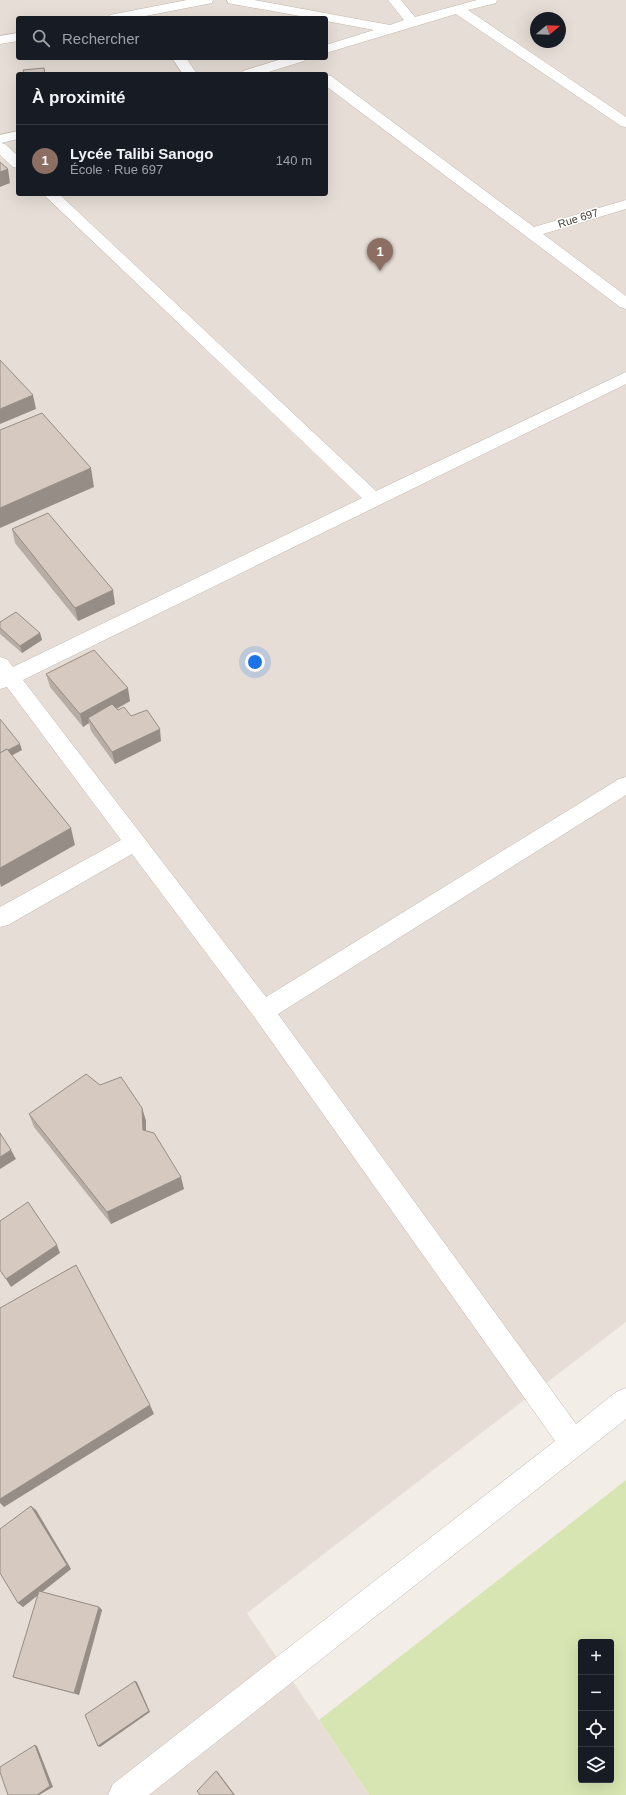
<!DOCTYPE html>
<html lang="fr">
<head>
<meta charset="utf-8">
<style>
	body { margin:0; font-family:Helvetica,sans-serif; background:#242831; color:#f1f3f6 }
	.controls { position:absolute; right:12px; bottom:12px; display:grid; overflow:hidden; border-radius:4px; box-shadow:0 4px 16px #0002 }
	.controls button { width:36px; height:36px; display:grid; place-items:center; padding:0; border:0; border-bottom:1px solid #363941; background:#171b24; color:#f1f3f6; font:20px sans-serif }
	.compass { position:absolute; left:530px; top:12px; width:36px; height:36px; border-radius:50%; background:#171b24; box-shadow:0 4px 16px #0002; rotate:71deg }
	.you { position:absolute; left:255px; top:662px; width:14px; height:14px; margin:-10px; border:3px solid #fff; border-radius:50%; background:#1a73e8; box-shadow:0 0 0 6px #1a73e833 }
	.badge { display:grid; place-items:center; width:26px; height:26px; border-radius:50%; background:#ea580c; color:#fff; font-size:13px; font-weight:700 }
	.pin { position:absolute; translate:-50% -33px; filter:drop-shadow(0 1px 2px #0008) }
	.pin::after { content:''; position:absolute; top:21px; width:14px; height:12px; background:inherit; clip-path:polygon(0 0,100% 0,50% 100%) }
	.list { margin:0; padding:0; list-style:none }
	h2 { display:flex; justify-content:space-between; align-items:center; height:52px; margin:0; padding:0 16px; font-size:17px }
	h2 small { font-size:13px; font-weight:400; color:#9ea1a6 }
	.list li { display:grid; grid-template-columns:26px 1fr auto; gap:12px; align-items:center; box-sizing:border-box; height:72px; padding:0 16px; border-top:1px solid #363941 }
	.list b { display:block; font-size:15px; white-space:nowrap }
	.list p { margin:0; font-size:13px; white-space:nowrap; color:#9ea1a6 }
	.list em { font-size:13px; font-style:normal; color:#9ea1a6 }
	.icon { flex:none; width:22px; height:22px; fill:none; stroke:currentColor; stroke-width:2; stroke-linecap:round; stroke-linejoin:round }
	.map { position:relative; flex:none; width:626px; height:1795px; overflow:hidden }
	.search { position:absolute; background:#171b24; box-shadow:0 4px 16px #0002; left:16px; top:16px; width:312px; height:44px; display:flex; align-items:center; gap:10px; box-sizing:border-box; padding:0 14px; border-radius:4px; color:#9ea1a6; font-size:15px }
	.panel { position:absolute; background:#171b24; box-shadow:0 4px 16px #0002; left:16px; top:72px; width:312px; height:124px; border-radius:4px }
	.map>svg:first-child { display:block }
</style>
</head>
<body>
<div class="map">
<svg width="626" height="1795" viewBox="0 0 626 1795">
	<rect width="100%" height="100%" fill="#f3ede7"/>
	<path fill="#e6ded6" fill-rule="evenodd" d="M0,0H626V1322L247,1613L369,1795H0ZM18,18H326V58H18ZM536,18H560V42H536ZM18,74H326V194H18Z"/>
	<path fill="#d7e5b2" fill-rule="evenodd" d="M626,1480V1795H369L319,1720ZM581,1642H611V1780H581Z"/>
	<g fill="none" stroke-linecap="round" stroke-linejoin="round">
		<defs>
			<g id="street">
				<path d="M187,0H213L212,3L207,4L135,18H109L110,15L115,14Z"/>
				<path d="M227,0H254L390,25L404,20L388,0H401L415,17L477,0H497L496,3L468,10L626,117V127L621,126L456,14L326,53V45L374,30L326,21V18H311L233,4L228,3Z"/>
				<path d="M18,33V41L0,44V36Z"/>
				<path d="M172,58H186L197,74H183Z"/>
				<path d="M285,58H306L304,61L262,74H241L243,71Z"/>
				<path d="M326,75L331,76L534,227L626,200V209L543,234L626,296V309L620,307L326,86Z"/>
				<path d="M18,131V139L1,143L5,144L18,156V168L13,167L0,155V135Z"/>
				<path d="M43,194H59L376,491L626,372V384L23,680L266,997L619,779L626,777V795L278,1014L576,1424L616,1392L626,1388V1419L149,1795H108L113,1784L555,1441L255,1018L132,854L8,925L0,927V907L121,840L7,687L0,689V657L7,659L13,667L362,498Z"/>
			</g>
		</defs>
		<use href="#street" stroke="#c0b6ad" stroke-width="1"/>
		<use href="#street" fill="#fff" fill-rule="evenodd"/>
	</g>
	<g fill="#b8ada5">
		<path d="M12,529L115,604L78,621L15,543Z"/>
		<path d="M0,622L40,633L42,640L22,653L0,634Z"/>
		<path d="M46,674L130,701L117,709L131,716L161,741L115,764L91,731L89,723L83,727L50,687Z"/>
		<path d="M100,1085L142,1108L146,1121V1131L184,1189L111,1224L34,1127L29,1114Z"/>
		<path d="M36,1510L71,1569L42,1592L99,1607L102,1610L79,1695L18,1679L13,1677L38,1595L23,1607L18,1603Z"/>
	</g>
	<g fill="#968d86">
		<path d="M8,169L10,183L0,187V172Z"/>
		<path d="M33,395L36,409L0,424V409Z"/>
		<path d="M91,468L94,487L0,528V508Z"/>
		<path d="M113,590L115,604L78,621L75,608Z"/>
		<path d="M40,633L42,640L22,653L20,646Z"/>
		<path d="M128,688L130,701L91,722L88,718L89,723L83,727L80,714Z"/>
		<path d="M160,729L161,741L115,764L112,752Z"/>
		<path d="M20,744L22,750L0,762V754Z"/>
		<path d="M71,828L75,845L1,887L0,883V868Z"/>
		<path d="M142,1108L146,1121V1143L143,1130Z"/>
		<path d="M11,1150L16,1159L0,1169V1157Z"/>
		<path d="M181,1177L184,1189L111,1224L107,1212Z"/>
		<path d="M57,1245L60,1253L11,1287L6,1279Z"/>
		<path d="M150,1405L154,1414L4,1507L0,1503V1499Z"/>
		<path d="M31,1506L36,1510L71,1569L23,1607L18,1603Z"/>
		<path d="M99,1607L102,1610L79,1695L74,1693Z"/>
		<path d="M135,1681L137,1682L150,1712L100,1747L98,1746Z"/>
		<path d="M35,1745L37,1746L53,1787L39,1795H37Z"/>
		<path d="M216,1771H217L235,1795H234Z"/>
	</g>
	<g fill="#d6c9c0" stroke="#968d86">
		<path d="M44,68L45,74H24L23,70Z"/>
		<path d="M0,162L8,169L0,172Z"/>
		<path d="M0,360L33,395L0,409Z"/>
		<path d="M42,413L91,468L0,508V430Z"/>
		<path d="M48,513L113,590L75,608L12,529Z"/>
		<path d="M16,612L40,633L20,646L0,628V622Z"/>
		<path d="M94,650L128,688L80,714L46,674Z"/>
		<path d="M112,704L118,710L124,707L131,716L147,710L160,729L112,752L88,718Z"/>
		<path d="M0,719L20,744L8,750L7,749L0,753Z"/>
		<path d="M7,749L71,828L0,868V753Z"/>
		<path d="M86,1074L100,1085L121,1077L142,1108L143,1130L154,1133L181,1177L107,1212L29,1114Z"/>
		<path d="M0,1133L11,1150L0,1157Z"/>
		<path d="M28,1202L57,1245L6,1279L0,1270V1221Z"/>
		<path d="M76,1265L150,1405L0,1499V1308Z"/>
		<path d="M31,1506L67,1565L18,1603L0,1573V1529Z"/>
		<path d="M39,1591L99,1607L74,1693L13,1677Z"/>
		<path d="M135,1681L149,1711L98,1746L85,1715Z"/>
		<path d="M35,1745L50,1786L37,1795H8L0,1772V1767Z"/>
		<path d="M216,1771L234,1795H200L197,1791Z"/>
	</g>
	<g text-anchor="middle" stroke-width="3" stroke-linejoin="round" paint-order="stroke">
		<g font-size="11" fill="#453d36" stroke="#fff">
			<text transform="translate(578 218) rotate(-17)" y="4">Rue 697</text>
		</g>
	</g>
</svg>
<div class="controls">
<button>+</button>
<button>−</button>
<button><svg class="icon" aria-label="locate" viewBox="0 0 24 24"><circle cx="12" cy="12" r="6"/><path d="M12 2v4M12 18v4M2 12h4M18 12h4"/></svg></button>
<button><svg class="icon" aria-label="layers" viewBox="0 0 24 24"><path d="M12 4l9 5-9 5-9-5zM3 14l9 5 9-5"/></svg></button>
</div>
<svg class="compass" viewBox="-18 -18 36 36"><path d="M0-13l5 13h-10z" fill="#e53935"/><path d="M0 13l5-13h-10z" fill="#9ea1a6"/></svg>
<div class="you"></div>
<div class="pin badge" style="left:380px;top:271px;background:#8d6e63">1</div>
<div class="search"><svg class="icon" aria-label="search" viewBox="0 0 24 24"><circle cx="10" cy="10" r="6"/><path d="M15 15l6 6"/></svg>Rechercher</div>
<section class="panel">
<h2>À proximité<small></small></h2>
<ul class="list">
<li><span class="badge" style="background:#8d6e63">1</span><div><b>Lycée Talibi Sanogo</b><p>École · Rue 697</p></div><em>140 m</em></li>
</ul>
</section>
</div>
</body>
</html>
